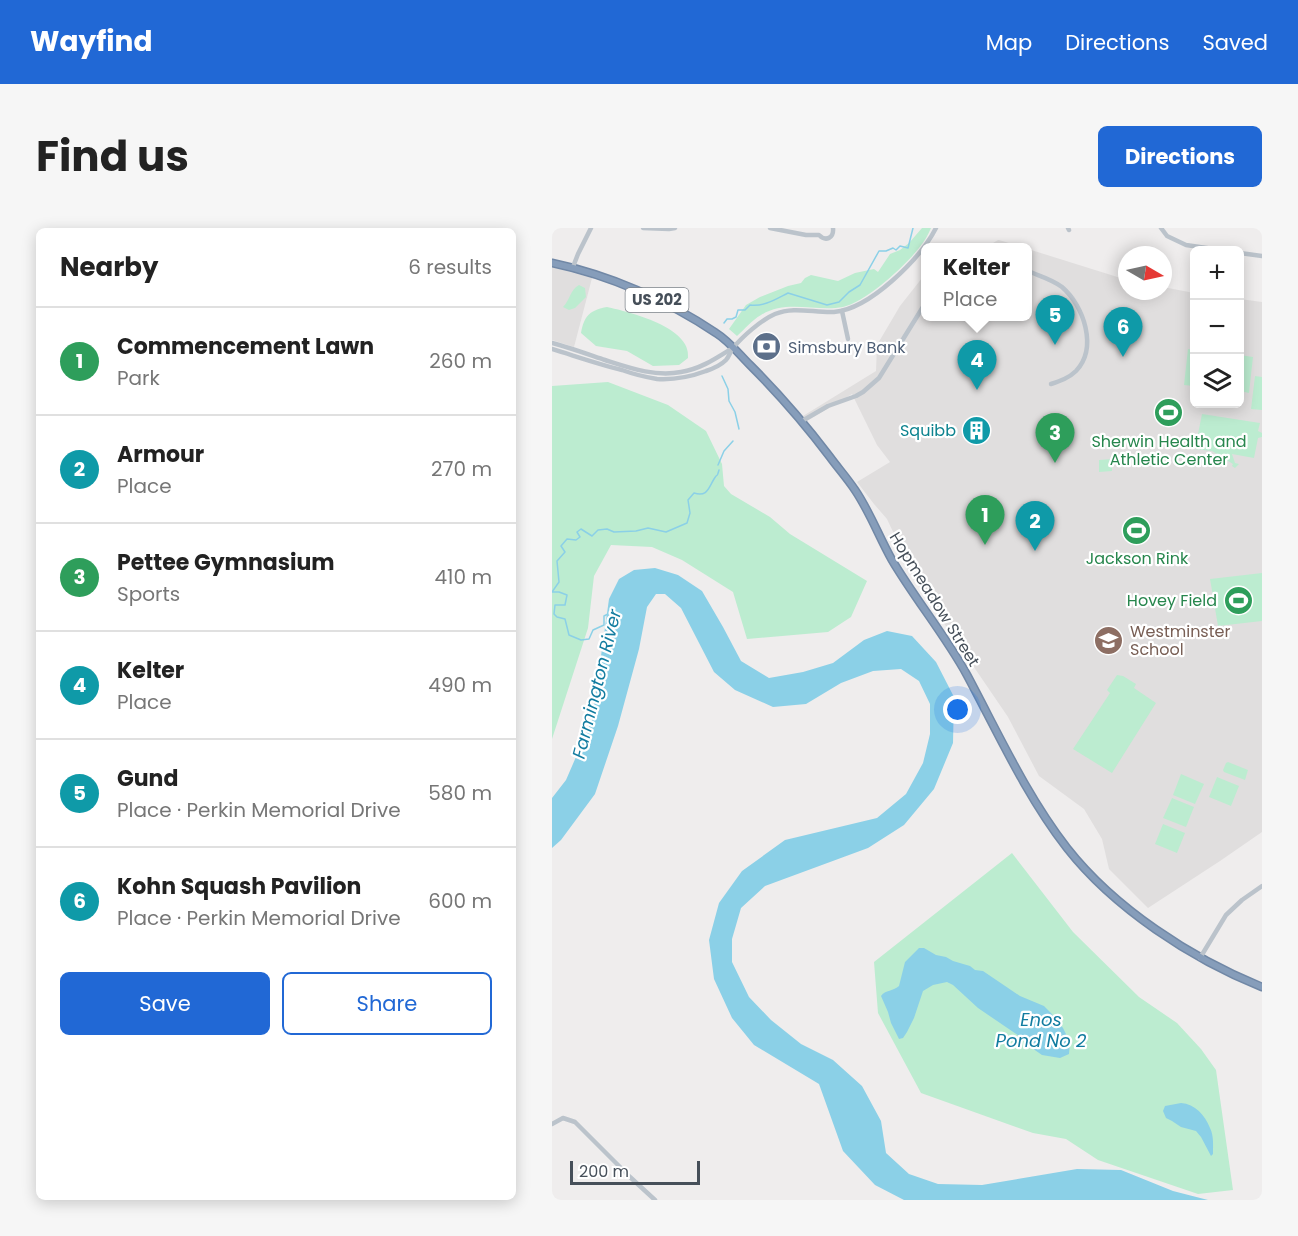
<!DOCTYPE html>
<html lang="en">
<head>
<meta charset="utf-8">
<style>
	body { margin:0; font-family:Poppins,sans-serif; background:#f6f6f6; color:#222 }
	.controls { position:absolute; right:18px; top:18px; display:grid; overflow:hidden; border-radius:9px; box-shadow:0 3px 15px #0003 }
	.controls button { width:54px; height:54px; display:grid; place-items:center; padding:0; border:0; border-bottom:2px solid #e0e0e0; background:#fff; color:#222; font:30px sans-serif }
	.compass { position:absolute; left:566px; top:18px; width:54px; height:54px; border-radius:50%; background:#fff; box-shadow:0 3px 15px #0003; rotate:99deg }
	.scale { position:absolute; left:18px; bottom:15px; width:130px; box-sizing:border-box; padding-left:6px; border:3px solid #464f59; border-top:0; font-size:16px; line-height:21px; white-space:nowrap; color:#464f59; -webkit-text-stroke:4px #fff; paint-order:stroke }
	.you { position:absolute; left:406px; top:482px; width:21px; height:21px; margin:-15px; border:4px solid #fff; border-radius:50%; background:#1a73e8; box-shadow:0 0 0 9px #1a73e833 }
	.badge { display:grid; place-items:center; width:39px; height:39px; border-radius:50%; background:#2168d5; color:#fff; font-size:20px; font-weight:700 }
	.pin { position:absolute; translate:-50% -50px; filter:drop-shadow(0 2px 3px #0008) }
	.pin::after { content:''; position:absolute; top:32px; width:21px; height:18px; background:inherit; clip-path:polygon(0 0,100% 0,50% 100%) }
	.popup { position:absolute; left:369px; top:15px; width:111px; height:78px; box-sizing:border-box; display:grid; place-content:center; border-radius:9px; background:#fff; filter:drop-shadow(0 2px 4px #0005); font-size:20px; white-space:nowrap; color:#767676 }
	.popup b { font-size:22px; color:#222 }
	.popup::after { content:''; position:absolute; left:50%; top:100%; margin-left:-12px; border:12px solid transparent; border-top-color:#fff }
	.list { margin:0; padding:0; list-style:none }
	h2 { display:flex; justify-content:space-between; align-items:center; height:78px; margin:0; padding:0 24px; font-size:26px }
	h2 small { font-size:20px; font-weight:400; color:#767676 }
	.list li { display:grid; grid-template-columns:39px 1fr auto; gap:18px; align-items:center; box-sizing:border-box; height:108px; padding:0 24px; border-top:2px solid #e0e0e0 }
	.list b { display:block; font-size:22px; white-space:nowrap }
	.list p { margin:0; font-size:20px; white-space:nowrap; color:#767676 }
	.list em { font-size:20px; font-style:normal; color:#767676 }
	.actions { display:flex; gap:12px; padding:18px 24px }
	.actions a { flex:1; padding:14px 0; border:2px solid #2168d5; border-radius:9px; text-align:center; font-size:21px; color:#2168d5 }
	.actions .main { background:#2168d5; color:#fff }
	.icon { flex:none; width:33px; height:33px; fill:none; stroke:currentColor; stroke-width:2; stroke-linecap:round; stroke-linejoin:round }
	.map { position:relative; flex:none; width:710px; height:972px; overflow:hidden; border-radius:9px }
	header { display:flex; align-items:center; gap:36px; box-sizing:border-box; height:84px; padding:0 30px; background:#2168d5; color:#fff }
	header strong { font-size:28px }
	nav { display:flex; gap:33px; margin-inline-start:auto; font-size:21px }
	.intro { display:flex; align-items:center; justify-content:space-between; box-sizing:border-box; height:144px; padding:0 36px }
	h1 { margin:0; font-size:42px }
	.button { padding:15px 27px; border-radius:9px; background:#2168d5; color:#fff; font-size:21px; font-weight:700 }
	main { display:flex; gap:36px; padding:0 36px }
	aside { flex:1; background:#fff; border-radius:9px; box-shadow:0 3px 15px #0003 }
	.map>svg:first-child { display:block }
</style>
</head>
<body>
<header>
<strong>Wayfind</strong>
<nav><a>Map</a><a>Directions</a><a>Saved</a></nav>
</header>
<div class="intro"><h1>Find us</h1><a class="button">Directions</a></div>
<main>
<aside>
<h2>Nearby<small>6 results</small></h2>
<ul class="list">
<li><span class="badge" style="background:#2e9e5b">1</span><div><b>Commencement Lawn</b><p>Park</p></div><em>260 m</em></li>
<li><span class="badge" style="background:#0f9aa8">2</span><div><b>Armour</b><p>Place</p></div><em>270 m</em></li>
<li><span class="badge" style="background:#2e9e5b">3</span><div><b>Pettee Gymnasium</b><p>Sports</p></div><em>410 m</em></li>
<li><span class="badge" style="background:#0f9aa8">4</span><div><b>Kelter</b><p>Place</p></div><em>490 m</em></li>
<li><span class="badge" style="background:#0f9aa8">5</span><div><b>Gund</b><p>Place · Perkin Memorial Drive</p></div><em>580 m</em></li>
<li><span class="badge" style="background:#0f9aa8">6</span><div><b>Kohn Squash Pavilion</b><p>Place · Perkin Memorial Drive</p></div><em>600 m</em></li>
</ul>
<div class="actions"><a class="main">Save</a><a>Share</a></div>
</aside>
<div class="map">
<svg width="710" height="972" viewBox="0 0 710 972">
	<rect width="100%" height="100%" fill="#efeded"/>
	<g fill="#e0dede">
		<path d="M446,12H447L470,19H429L436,18Z"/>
		<path d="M476,21L575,52V63H611V59L642,65V176H688V71L710,74V604L668,633L596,680L557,641L550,611L532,581L487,548L456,489L351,335L343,308L335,291L322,276L305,254L338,234L325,217L300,166L255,193L251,188L324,143L325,117L348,78L374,45V88H476Z"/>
		<path d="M0,39L40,50L22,119L0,112Z"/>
	</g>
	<g fill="#bcecd0">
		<path d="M370,0H379C376,7 372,14 367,20C353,38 314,74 291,79C264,84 234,71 209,87C200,92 193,101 185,108L177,101L194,77L208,69L236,58L249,55L253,50L259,47L286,53L303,45L322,41L326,44L338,26L348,22L357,15Z"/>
		<path d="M27,57L33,60L34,69L23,80L17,82L11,79C18,72 18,62 27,57Z"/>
		<path d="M55,79C77,84 140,99 136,130L127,137L101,138L75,123L44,118L29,105C32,88 38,82 55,79Z"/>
		<path d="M636,121L642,122V158L632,157Z"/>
		<path d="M688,127L701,129L697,165L688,163Z"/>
		<path d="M703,148L710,149V182L699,181Z"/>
		<path d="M56,154L116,177L154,203L170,236L172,258L179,266L218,289L238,306L315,353L299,389L276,404L195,411L181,364L130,332L100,319L59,317L42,348L36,400L0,511V158Z"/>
		<path d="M650,186L708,195L706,203L710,205V209L706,210L702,230L680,226L683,235L687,236L683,240L680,238L681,236L660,223L643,221Z"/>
		<path d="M560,231V243L547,244V232Z"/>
		<path d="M710,345V393L666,398L658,351Z"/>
		<path d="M565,447L571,448L584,456L582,460L604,475L560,545L521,521L558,465L555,462Z"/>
		<path d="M676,534L696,542L693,552L672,544L671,542L674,535Z"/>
		<path d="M629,546L652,556L643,576L621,567Z"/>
		<path d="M665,549L687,558L679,578L657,569Z"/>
		<path d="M620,570L642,579L634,599L611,590Z"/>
		<path d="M611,596L633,605L625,625L603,616Z"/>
		<path d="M460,625L521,704L587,769L625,795L649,821L664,842L681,962L646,966L546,932L514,911L481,905L369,865L326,785L322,734Z"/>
	</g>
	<g fill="#8bd0e7">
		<path d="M103,340L126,347L150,363L171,399L189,433L217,450L251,444L281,435L312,412L335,403L360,408L384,434L402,469L401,515L382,561L352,597L316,620L213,658L189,680L180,711V734L197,769L219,792L249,816L281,832L310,858L329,893L334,925L357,946L386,956L430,957L525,941L569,942L621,963L656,972H352L323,957L291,923L267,856L202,817L180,790L162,751L157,712L167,675L190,643L233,612L325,590L354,566L371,535L378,506V476L367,453L349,441L321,443L289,455L254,476L221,479L183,462L162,444L129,380L113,366H104L95,379L87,421L66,498L43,566L9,612L0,620V570L14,552L40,492L57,371L67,351L82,342Z"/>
		<path d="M367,720H372L384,727L394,729L401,733L418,738L423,742L431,743L468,768L492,778L499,785L511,800L518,814L517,826L508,830L490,827L477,818L470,810L426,780L401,757L395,754L381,757L371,763L362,790L355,804L351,810L347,811L339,795L336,784L329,768C333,762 342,763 347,758L353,734Z"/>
		<path d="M629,875C643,876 653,887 658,900C662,908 661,918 661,926L659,928L649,909L644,903L629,899L620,893L614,890L611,883L613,878Z"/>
	</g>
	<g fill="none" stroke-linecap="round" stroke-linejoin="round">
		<g stroke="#8bd0e7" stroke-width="1.5">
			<path d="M172,95L175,91H180L184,89L186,82H193L198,77C212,79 224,71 236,65L275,77L287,74L297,64L308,57L327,23H334L341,20L344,22L348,18L356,20L361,0"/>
			<path d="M170,148L176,161L177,173L183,184L187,201"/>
			<path d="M166,237L172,223L181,213"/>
			<path d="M56,386L52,388V397L41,402L37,411L29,412L17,407L13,391L5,389L2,386L3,377H13L15,367L7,364H0L7,354L5,333L13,324L9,318L15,311L24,312L28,309L25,304L29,301L40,308L46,302L55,301L62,304L84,303L96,300L114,304L135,295L138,285L136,272L142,265C155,269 156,261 162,251C167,243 164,252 167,242"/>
		</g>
		<defs>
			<path id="highway" d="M0,35C57,47 115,72 164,105C177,113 187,126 198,137C227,166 253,196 278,229C286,240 295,250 303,262C318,284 327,309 340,332C363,371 393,407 415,447C446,505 474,567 515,620C562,680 640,731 710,759"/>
		</defs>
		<use href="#highway" stroke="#7188a6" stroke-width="9"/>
		<g stroke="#bbc3cb" stroke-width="4.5">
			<path d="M91,0L117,1L123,0"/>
			<path d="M218,0L254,7H267C274,14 282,10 281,0"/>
			<path d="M516,0L517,2"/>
			<path d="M609,0L615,8L634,17L668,22"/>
			<path d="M688,25L710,28"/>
			<path d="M21,39L26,26L39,0"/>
			<path d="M476,43C487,48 500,51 510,59C532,78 546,120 524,143C517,150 508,153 499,156"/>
			<path d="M290,83L296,111"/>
			<path d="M0,115C18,120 35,126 53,132C78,140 103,149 129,144C148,141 163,131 179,121"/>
			<path d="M0,121C23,128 46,136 70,142C81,146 93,149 105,151C122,152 138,149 154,143C160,141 169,137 174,132C177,129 178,124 181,120C190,109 209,92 223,86C242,78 262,85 282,84C318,81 368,31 384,0"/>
			<path d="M250,193L276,178L304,168L311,164L327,150L374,74"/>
			<path d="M648,730L674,687L690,672L710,658"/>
			<path d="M0,896L11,890L23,894L78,949L103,972"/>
		</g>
		<use href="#highway" stroke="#869dba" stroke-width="6"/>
	</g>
	<defs>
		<symbol id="bank-disc" viewBox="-11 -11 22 22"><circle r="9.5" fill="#5c6f8a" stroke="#fff"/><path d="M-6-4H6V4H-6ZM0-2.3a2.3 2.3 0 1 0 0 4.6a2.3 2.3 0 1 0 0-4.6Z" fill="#fff"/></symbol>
		<symbol id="stadium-disc" viewBox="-11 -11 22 22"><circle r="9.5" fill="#2e9e5b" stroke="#fff"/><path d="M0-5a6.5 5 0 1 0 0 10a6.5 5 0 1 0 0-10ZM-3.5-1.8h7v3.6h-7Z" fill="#fff"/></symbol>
		<symbol id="building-disc" viewBox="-11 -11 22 22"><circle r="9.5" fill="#0f9aa8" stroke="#fff"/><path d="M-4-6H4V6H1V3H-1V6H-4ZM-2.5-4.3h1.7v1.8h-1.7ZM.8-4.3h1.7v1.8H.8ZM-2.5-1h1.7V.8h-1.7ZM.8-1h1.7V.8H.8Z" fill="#fff"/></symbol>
		<symbol id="school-disc" viewBox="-11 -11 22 22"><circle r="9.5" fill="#8d6e63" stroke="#fff"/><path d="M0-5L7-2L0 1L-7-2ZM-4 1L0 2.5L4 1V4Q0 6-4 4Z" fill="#fff"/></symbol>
	</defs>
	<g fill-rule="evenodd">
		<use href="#bank-disc" x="198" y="102" width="33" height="33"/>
		<use href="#stadium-disc" x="600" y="168" width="33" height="33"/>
		<use href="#building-disc" x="408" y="186" width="33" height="33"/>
		<use href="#stadium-disc" x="568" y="286" width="33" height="33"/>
		<use href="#stadium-disc" x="670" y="356" width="33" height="33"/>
		<use href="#school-disc" x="540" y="396" width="33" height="33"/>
	</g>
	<g text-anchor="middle" stroke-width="4.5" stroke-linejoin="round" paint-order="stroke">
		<rect fill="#fff" stroke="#7e848b" stroke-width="1.5" x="73.5" y="60" width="63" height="24" rx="4.5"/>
		<g font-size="15" font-weight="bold" fill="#464f59">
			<text x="105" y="77">US 202</text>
		</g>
		<g font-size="16" fill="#4e5e75" stroke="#fff" text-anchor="start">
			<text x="236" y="125">Simsbury Bank</text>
		</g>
		<g font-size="16" fill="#0d838f" stroke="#fff" text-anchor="end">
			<text x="404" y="208">Squibb</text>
		</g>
		<g font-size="16" fill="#27864d" stroke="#fff">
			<text x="617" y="219">Sherwin Health and<tspan x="617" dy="18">Athletic Center</tspan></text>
			<text x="585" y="336">Jackson Rink</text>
			<text x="665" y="378" text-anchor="end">Hovey Field</text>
		</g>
		<g font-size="16" fill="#464f59" stroke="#fff">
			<text transform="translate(383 371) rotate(58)" y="6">Hopmeadow Street</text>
		</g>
		<g font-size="16" fill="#785e54" stroke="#fff" text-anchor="start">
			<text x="578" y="409">Westminster<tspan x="578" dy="18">School</tspan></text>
		</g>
		<g font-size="18" font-style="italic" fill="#127ca0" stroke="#fff">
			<text transform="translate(45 456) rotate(-76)" y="6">Farmington River</text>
			<text x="489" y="798">Enos<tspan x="489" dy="21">Pond No 2</tspan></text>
		</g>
	</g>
</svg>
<div class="controls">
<button>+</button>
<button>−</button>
<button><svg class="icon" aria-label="layers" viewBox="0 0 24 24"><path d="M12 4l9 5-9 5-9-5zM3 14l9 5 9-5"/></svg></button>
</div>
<svg class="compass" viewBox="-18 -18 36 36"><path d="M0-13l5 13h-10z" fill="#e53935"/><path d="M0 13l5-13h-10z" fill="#767676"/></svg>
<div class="scale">200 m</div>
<div class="you"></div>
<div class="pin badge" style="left:433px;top:317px;background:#2e9e5b">1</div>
<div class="pin badge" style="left:483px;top:323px;background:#0f9aa8">2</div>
<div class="pin badge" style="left:503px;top:235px;background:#2e9e5b">3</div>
<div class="pin badge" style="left:425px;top:162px;background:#0f9aa8">4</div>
<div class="popup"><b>Kelter</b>Place</div>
<div class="pin badge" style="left:503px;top:117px;background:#0f9aa8">5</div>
<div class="pin badge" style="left:571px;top:129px;background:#0f9aa8">6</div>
</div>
</main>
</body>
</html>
